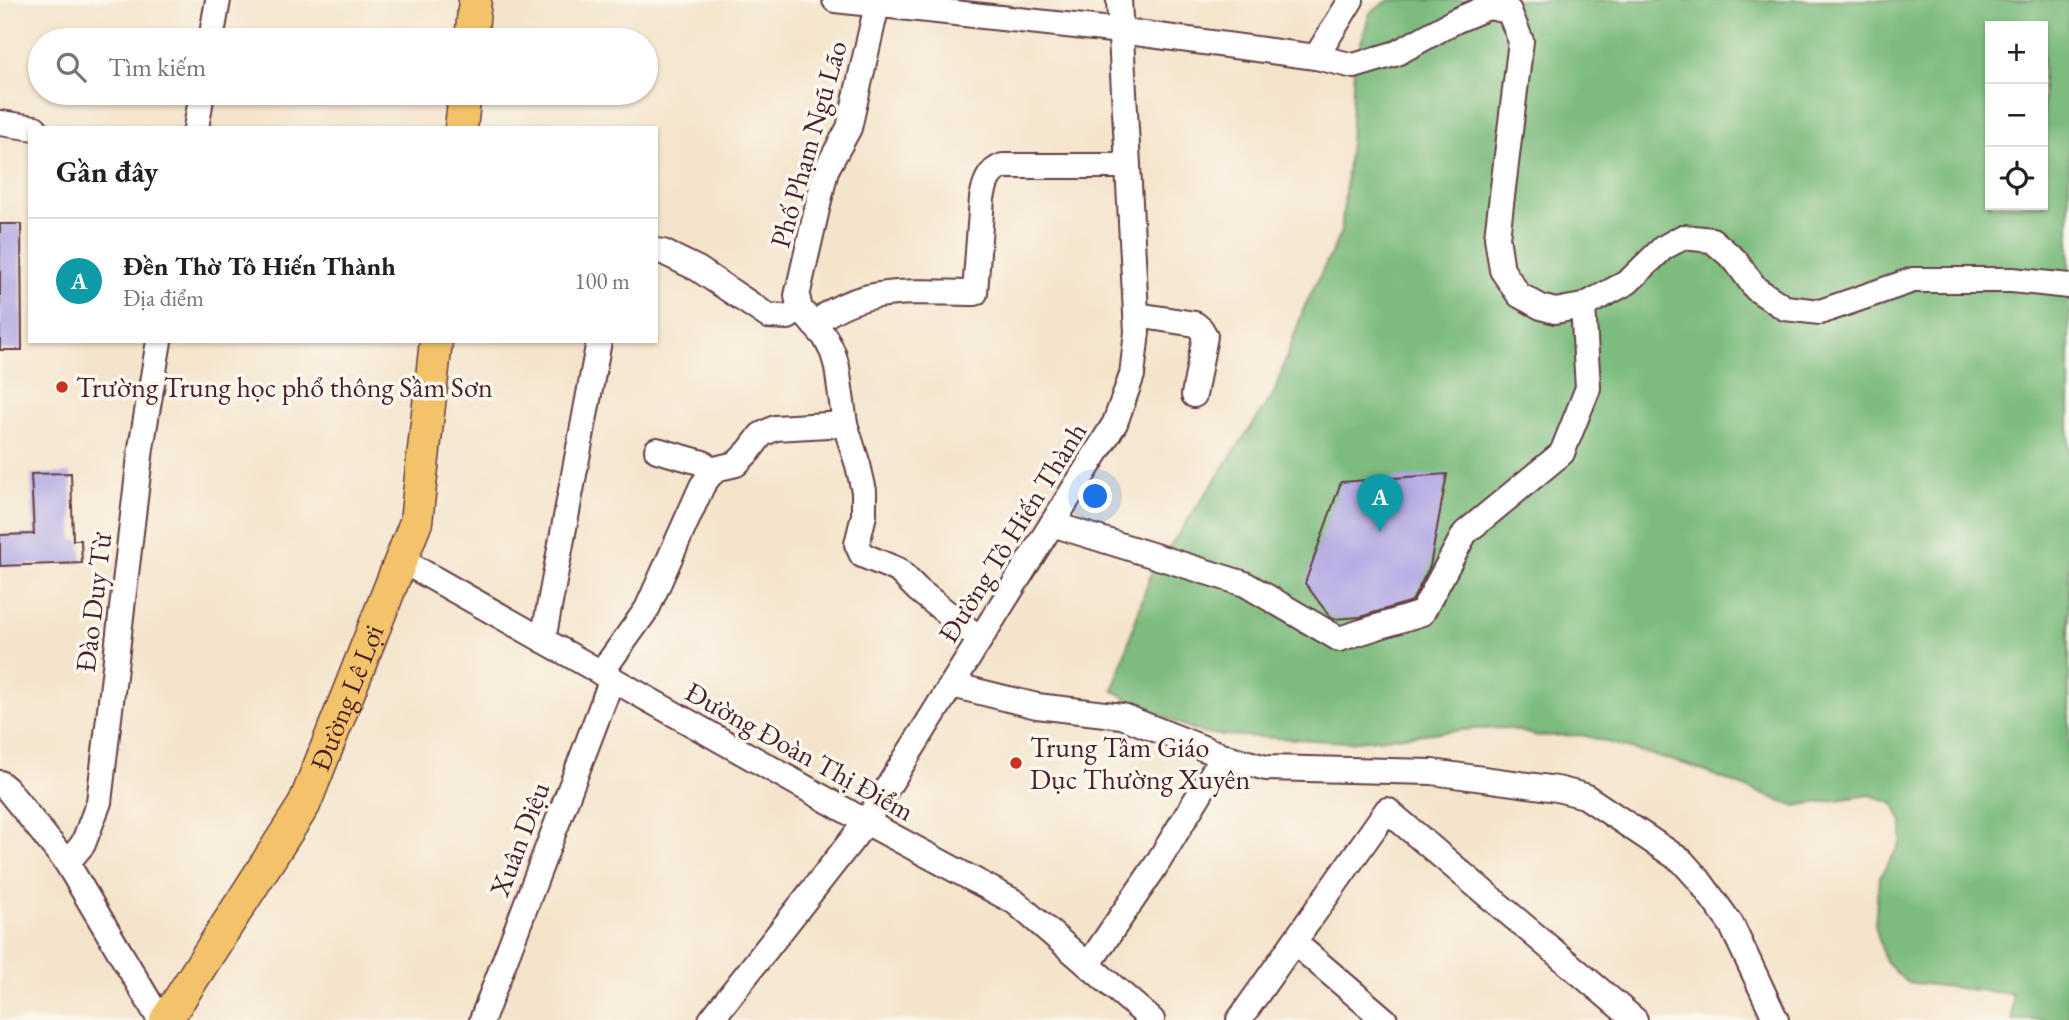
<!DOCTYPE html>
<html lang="vi">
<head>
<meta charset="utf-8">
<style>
	body { margin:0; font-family:"EB Garamond",serif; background:#f2f2f2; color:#202124 }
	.controls { position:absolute; right:21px; top:21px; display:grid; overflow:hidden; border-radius:0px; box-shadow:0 2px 5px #0004 }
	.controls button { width:63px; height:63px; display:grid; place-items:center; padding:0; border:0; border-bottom:2px solid #e0e0e0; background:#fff; color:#202124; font:35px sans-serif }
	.you { position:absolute; left:1096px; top:497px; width:24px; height:24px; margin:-18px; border:5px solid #fff; border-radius:50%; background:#1a73e8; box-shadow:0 0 0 10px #1a73e833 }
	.badge { display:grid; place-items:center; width:46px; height:46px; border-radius:50%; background:#c8321e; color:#fff; font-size:23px; font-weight:700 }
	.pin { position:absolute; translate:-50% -58px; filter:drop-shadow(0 2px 4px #0008) }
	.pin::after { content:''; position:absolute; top:37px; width:24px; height:21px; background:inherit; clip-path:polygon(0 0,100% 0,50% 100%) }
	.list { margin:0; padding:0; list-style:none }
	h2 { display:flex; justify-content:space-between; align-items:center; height:91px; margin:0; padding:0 28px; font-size:30px }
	h2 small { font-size:23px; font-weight:400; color:#757577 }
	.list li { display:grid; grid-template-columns:46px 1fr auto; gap:21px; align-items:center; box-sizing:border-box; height:126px; padding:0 28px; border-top:2px solid #e0e0e0 }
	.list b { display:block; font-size:26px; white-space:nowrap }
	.list p { margin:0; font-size:23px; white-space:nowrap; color:#757577 }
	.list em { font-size:23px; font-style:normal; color:#757577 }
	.icon { flex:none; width:38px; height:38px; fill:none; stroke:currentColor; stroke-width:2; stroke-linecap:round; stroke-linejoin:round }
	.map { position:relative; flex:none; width:2069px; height:1020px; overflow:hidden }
	.search { position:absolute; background:#fff; box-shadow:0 2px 5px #0004; left:28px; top:28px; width:630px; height:77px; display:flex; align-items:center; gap:18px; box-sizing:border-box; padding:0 24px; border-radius:38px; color:#757577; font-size:26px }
	.panel { position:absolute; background:#fff; box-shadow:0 2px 5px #0004; left:28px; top:126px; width:630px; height:217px; border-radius:0px }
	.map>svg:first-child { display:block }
</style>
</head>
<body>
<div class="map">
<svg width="2069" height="1020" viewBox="0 0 2069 1020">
	<rect width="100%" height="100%" fill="#fbf7ec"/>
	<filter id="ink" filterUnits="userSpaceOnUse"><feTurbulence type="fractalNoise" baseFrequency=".0143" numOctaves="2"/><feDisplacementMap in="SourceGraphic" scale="14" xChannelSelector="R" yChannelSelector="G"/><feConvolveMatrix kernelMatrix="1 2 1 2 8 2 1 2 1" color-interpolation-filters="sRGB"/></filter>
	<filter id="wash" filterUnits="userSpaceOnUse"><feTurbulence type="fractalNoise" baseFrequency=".00686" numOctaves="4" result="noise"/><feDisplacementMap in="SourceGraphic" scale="28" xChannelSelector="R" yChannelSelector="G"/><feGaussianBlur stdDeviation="1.57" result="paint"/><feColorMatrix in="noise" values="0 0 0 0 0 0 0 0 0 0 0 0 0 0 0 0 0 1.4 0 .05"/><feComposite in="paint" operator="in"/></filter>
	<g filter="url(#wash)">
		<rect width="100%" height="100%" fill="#f4e4cb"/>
		<path fill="#7dbc7e" stroke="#646e54" stroke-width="2" fill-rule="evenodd" d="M1389,0H2069V1020H2012V994L1906,982L1885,961L1875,925L1879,878L1902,841V822L1894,804L1871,795L1793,806L1688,765L1582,735L1537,736L1507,728L1471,729L1348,742L1205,734L1140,707L1113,690L1150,576L1274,393L1304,308L1341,233L1350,142L1354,66L1370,13ZM1990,26H2043V205H1990Z"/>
		<g id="blocks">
			<g fill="#afa4e3">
				<path d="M0,224H21L22,350H0Z"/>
				<path d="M71,473L73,540H81L82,563L0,566V535L34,534L31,474Z"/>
				<path d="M1447,474L1430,566L1412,601L1360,617L1334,619L1330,617L1305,583L1341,482Z"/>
			</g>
		</g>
	</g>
	<g filter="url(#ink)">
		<use href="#blocks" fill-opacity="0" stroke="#643d43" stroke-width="2"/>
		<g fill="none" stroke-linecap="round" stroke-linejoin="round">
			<defs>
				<g id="minor">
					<path d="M835,0L1121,31L1316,57L1354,66L1397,53L1455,21L1488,7L1509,11L1521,41L1497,237L1502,270L1519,295L1541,307L1555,311L1583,306L1628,282L1663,248L1683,237L1712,240L1735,260L1756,289L1785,308L1820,312L1913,280H2012L2069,286"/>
					<path d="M877,5L849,128L826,170L797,296L800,309L825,337L833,353L837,367L845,424L858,465L864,491V515L857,544L862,555L898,570L918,590L980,639"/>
					<path d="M211,40L218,0"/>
					<path d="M1316,57L1351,0"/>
					<path d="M0,123L35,128"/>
					<path d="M196,128L202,93"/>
					<path d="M656,251L663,252L698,269L768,316L788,317L800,309"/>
					<path d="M1137,315L1195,324L1201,329L1205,336L1194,395"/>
					<path d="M814,325C858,284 919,293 975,293L982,198C985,184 988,171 1003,166H1128"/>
					<path d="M657,450L703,463L710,475"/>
					<path d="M1052,524L1245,584L1339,639L1422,613L1465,533L1562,453L1588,388L1583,306"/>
					<path d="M401,560L866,822L1015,902L1152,1020"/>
					<path d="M543,640L599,341"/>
					<path d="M601,673L647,609L702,486L710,475L719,468L736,464L749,451L761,435L775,428L845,424"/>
					<path d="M952,685L1037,706L1122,716L1223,756L1266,768L1432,772L1557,789L1585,796L1682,861L1699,880L1731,924L1776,1020"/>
					<path d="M0,783L7,789L67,863L160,1020"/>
					<path d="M67,863L83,844L99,802L141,448L159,341"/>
					<path d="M1294,942L1385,1020"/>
					<path d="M1088,965L1155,867L1223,756"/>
					<path d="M482,1020L612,679"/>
					<path d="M711,1020L866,822L1115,423L1132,375L1137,332L1119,0"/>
					<path d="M1239,1020L1387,810L1635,1020"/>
				</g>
				<g id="major">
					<path d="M471,40L475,0"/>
					<path d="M461,128L465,93"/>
					<path id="s1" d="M166,1020L304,805L416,522L436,341"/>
				</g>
			</defs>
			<use href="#minor" stroke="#643d43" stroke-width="28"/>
			<use href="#major" stroke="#643d43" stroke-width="35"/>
			<use href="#minor" stroke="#fff" stroke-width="24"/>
			<use href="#major" stroke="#f2c36a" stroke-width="32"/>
		</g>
	</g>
	<g fill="#c8321e" stroke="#fbf7ec" stroke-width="2.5">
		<circle cx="62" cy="387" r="7"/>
		<circle cx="1016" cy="763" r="7"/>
	</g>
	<g text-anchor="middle" stroke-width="7" stroke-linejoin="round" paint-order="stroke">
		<g font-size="28" fill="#4a1f2b" stroke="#fbf7ec">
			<text transform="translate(808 144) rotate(-74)" y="10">Phố Phạm Ngũ Lão</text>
			<text transform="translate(1012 532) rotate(-58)" y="10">Đường Tô Hiến Thành</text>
			<text transform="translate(93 602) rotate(-83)" y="10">Đào Duy Từ</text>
			<text dy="10" stroke="none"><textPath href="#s1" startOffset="371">Đường Lê Lợi</textPath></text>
			<text transform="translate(800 751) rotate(29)" y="10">Đường Đoàn Thị Điểm</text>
			<text transform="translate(519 839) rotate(-69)" y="10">Xuân Diệu</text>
		</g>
		<g font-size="28" fill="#4a1f2b" stroke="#fbf7ec" text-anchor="start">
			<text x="76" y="397">Trường Trung học phổ thông Sầm Sơn</text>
			<text x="1030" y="757">Trung Tâm Giáo<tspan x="1030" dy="32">Dục Thường Xuyên</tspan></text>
		</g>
	</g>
</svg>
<div class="controls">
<button>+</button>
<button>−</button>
<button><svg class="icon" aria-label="locate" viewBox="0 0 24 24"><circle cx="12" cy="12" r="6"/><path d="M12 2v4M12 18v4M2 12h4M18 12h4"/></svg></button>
</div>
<div class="you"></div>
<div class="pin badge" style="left:1380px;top:532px;background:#0f9aa8">A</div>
<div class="search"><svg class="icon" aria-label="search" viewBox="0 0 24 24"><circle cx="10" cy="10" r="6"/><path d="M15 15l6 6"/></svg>Tìm kiếm</div>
<section class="panel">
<h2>Gần đây<small></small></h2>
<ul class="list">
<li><span class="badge" style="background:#0f9aa8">A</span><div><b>Đền Thờ Tô Hiến Thành</b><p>Địa điểm</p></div><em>100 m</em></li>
</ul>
</section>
</div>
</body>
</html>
